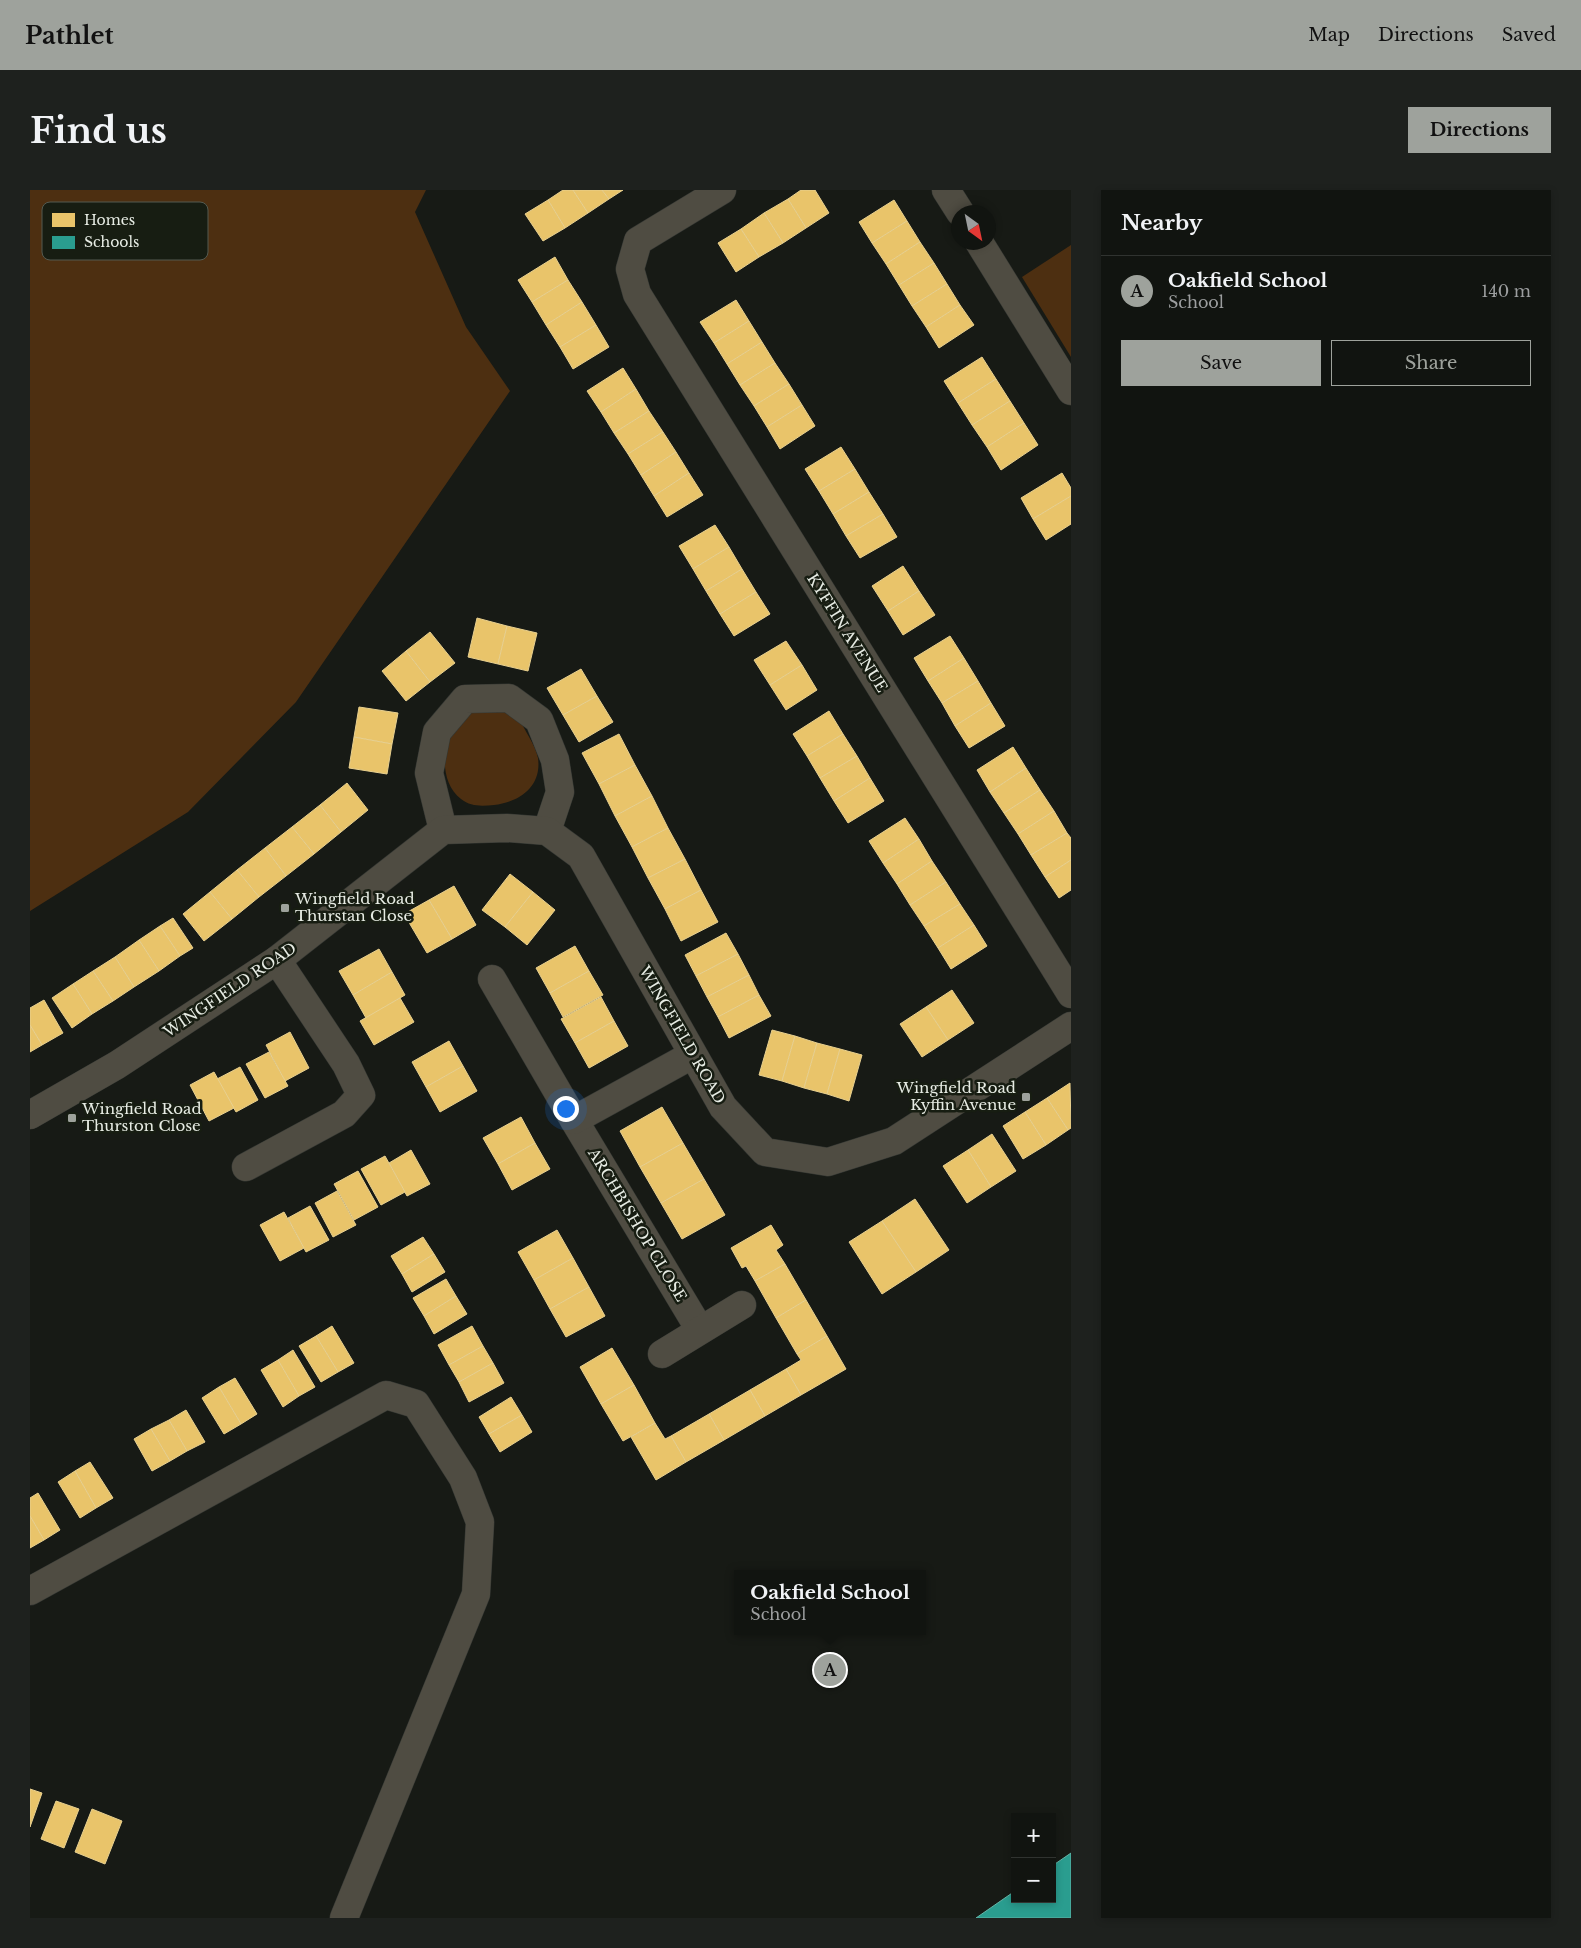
<!DOCTYPE html>
<html lang="en">
<head>
<meta charset="utf-8">
<style>
	body { margin:0; font-family:"Libre Baskerville",serif; background:#1e211e; color:#f1f3f6 }
	.controls { position:absolute; right:15px; bottom:15px; display:grid; overflow:hidden; border-radius:0px; box-shadow:0 2px 8px #0003 }
	.controls button { width:45px; height:45px; display:grid; place-items:center; padding:0; border:0; border-bottom:1px solid #303330; background:#111410; color:#f1f3f6; font:25px sans-serif }
	.compass { position:absolute; left:921px; top:15px; width:45px; height:45px; border-radius:50%; background:#111410; box-shadow:0 2px 8px #0003; rotate:147deg }
	.you { position:absolute; left:535px; top:918px; width:18px; height:18px; margin:-12px; border:4px solid #fff; border-radius:50%; background:#1a73e8; box-shadow:0 0 0 8px #1a73e833 }
	.badge { display:grid; place-items:center; width:32px; height:32px; border-radius:50%; background:#9ea29c; color:#111; font-size:16px; font-weight:700 }
	.pin { position:absolute; translate:-50% -50%; border:2px solid #fff; box-shadow:0 1px 5px #0006 }
	.popup { position:absolute; left:704px; top:1380px; width:192px; height:65px; box-sizing:border-box; display:grid; place-content:center; border-radius:0px; background:#111410; filter:drop-shadow(0 1px 4px #0005); font-size:16px; white-space:nowrap; color:#9c9e9f }
	.popup b { font-size:19px; color:#f1f3f6 }
	.popup::after { content:''; position:absolute; left:50%; top:100%; margin-left:-10px; border:10px solid transparent; border-top-color:#111410 }
	.list { margin:0; padding:0; list-style:none }
	h2 { display:flex; justify-content:space-between; align-items:center; height:65px; margin:0; padding:0 20px; font-size:21px }
	h2 small { font-size:16px; font-weight:400; color:#9c9e9f }
	.list li { display:grid; grid-template-columns:32px 1fr auto; gap:15px; align-items:center; box-sizing:border-box; height:70px; padding:0 20px; border-top:1px solid #303330 }
	.list b { display:block; font-size:19px; white-space:nowrap }
	.list p { margin:0; font-size:16px; white-space:nowrap; color:#9c9e9f }
	.list em { font-size:16px; font-style:normal; color:#9c9e9f }
	.actions { display:flex; gap:10px; padding:15px 20px }
	.actions a { flex:1; padding:11px 0; border:1px solid #9ea29c; border-radius:0px; text-align:center; font-size:18px; color:#9ea29c }
	.actions .main { background:#9ea29c; color:#111 }
	.map { position:relative; flex:none; width:1041px; height:1728px; overflow:hidden; border-radius:0px }
	header { display:flex; align-items:center; gap:30px; box-sizing:border-box; height:70px; padding:0 25px; background:#9ea29c; color:#111 }
	header strong { font-size:24px }
	nav { display:flex; gap:28px; margin-inline-start:auto; font-size:18px }
	.intro { display:flex; align-items:center; justify-content:space-between; box-sizing:border-box; height:120px; padding:0 30px }
	h1 { margin:0; font-size:35px }
	.button { padding:12px 22px; border-radius:0px; background:#9ea29c; color:#111; font-size:18px; font-weight:700 }
	main { display:flex; gap:30px; padding:0 30px }
	aside { flex:1; background:#111410; border-radius:0px; box-shadow:0 2px 8px #0003 }
	.map>svg:first-child { display:block }
</style>
</head>
<body>
<header>
<strong>Pathlet</strong>
<nav><a>Map</a><a>Directions</a><a>Saved</a></nav>
</header>
<div class="intro"><h1>Find us</h1><a class="button">Directions</a></div>
<main>
<div class="map">
<svg width="1041" height="1728" viewBox="0 0 1041 1728">
	<rect width="100%" height="100%" fill="#171a15"/>
	<g fill="#4d2f11">
		<path d="M0,0H396L385,22L436,137L480,201L266,512L158,622L0,721Z"/>
		<path d="M1041,55V167L992,87Z"/>
		<path d="M458,513L489,527C494,541 505,553 508,568C512,597 489,612 464,615C452,616 441,617 431,609C410,593 412,559 422,538C424,534 426,528 430,525C438,520 449,517 458,513Z"/>
	</g>
	<g fill="#e9c46a" stroke="#e8d08f">
		<path d="M533,0H543L558,23L535,38L518,10Z"/>
		<path d="M543,0H572L579,9L558,23Z"/>
		<path d="M572,0H593L579,9Z"/>
		<path d="M771,0H785L799,23L776,38L758,9Z"/>
		<path d="M758,9L776,38L753,53L734,23Z"/>
		<path d="M518,10L535,38L513,51L495,24Z"/>
		<path d="M864,10L877,31L842,53L829,32Z"/>
		<path d="M734,23L753,53L729,67L711,39Z"/>
		<path d="M877,31L890,52L856,74L842,53Z"/>
		<path d="M711,39L729,67L706,82L688,53Z"/>
		<path d="M890,52L904,73L869,95L856,74Z"/>
		<path d="M525,67L538,90L502,112L488,90Z"/>
		<path d="M904,73L917,94L882,116L869,95Z"/>
		<path d="M538,90L552,112L516,135L502,112Z"/>
		<path d="M917,94L930,115L896,137L882,116Z"/>
		<path d="M706,110L719,131L684,153L670,132Z"/>
		<path d="M552,112L566,135L530,157L516,135Z"/>
		<path d="M930,115L944,135L909,158L896,137Z"/>
		<path d="M719,131L732,152L697,174L684,153Z"/>
		<path d="M566,135L579,157L543,179L530,157Z"/>
		<path d="M732,152L745,173L710,195L697,174Z"/>
		<path d="M952,167L966,189L928,213L914,191Z"/>
		<path d="M745,173L759,194L724,216L710,195Z"/>
		<path d="M593,178L606,199L571,222L557,201Z"/>
		<path d="M966,189L980,211L942,235L928,213Z"/>
		<path d="M759,194L772,215L737,237L724,216Z"/>
		<path d="M606,199L619,221L584,243L571,222Z"/>
		<path d="M980,211L994,233L957,257L942,235Z"/>
		<path d="M772,215L785,236L750,259L737,237Z"/>
		<path d="M619,221L633,242L598,264L584,243Z"/>
		<path d="M994,233L1008,255L971,280L957,257Z"/>
		<path d="M633,242L646,262L611,285L598,264Z"/>
		<path d="M811,257L825,279L789,301L775,279Z"/>
		<path d="M646,262L659,283L624,306L611,285Z"/>
		<path d="M825,279L839,302L803,324L789,301Z"/>
		<path d="M659,283L673,305L637,327L624,306Z"/>
		<path d="M1032,283L1041,298V306L1003,329L991,308Z"/>
		<path d="M839,302L853,324L816,346L803,324Z"/>
		<path d="M1041,306V334L1016,350L1003,329Z"/>
		<path d="M853,324L867,347L830,368L816,346Z"/>
		<path d="M685,335L699,357L663,379L649,356Z"/>
		<path d="M699,357L712,379L676,401L663,379Z"/>
		<path d="M873,376L889,401L858,421L842,396Z"/>
		<path d="M712,379L726,402L690,424L676,401Z"/>
		<path d="M889,401L905,425L873,445L858,421Z"/>
		<path d="M726,402L740,424L704,446L690,424Z"/>
		<path d="M447,428L477,436L468,474L438,467Z"/>
		<path d="M477,436L507,443L498,481L468,474Z"/>
		<path d="M400,442L425,473L400,492L376,461Z"/>
		<path d="M920,446L934,468L898,491L884,468Z"/>
		<path d="M756,451L772,475L740,495L724,470Z"/>
		<path d="M376,461L400,492L376,511L352,481Z"/>
		<path d="M934,468L948,491L912,513L898,491Z"/>
		<path d="M772,475L787,500L756,520L740,495Z"/>
		<path d="M551,479L567,506L533,525L517,498Z"/>
		<path d="M948,491L961,513L925,536L912,513Z"/>
		<path d="M567,506L583,532L549,552L533,525Z"/>
		<path d="M961,513L975,536L939,558L925,536Z"/>
		<path d="M329,517L368,523L362,554L324,547Z"/>
		<path d="M799,521L813,544L777,566L763,544Z"/>
		<path d="M589,544L605,575L569,594L552,563Z"/>
		<path d="M813,544L827,566L790,588L777,566Z"/>
		<path d="M324,547L362,554L357,584L319,578Z"/>
		<path d="M983,557L996,578L960,602L947,580Z"/>
		<path d="M827,566L840,588L804,611L790,588Z"/>
		<path d="M605,575L622,606L585,626L569,594Z"/>
		<path d="M996,578L1010,600L974,623L960,602Z"/>
		<path d="M840,588L854,611L818,633L804,611Z"/>
		<path d="M317,593L338,620L311,642L290,615Z"/>
		<path d="M1010,600L1024,621L988,644L974,623Z"/>
		<path d="M622,606L638,638L602,657L585,626Z"/>
		<path d="M290,615L311,642L284,664L262,637Z"/>
		<path d="M1024,621L1037,643L1001,665L988,644Z"/>
		<path d="M875,628L889,649L853,673L839,651Z"/>
		<path d="M262,637L284,664L256,686L235,658Z"/>
		<path d="M638,638L655,669L618,688L602,657Z"/>
		<path d="M1037,643L1041,648V670L1015,687L1001,665Z"/>
		<path d="M889,649L902,671L867,694L853,673Z"/>
		<path d="M235,658L256,686L229,707L207,680Z"/>
		<path d="M655,669L671,700L635,719L618,688Z"/>
		<path d="M1041,670V700L1029,708L1015,687Z"/>
		<path d="M902,671L916,692L880,715L867,694Z"/>
		<path d="M207,680L229,707L202,729L180,702Z"/>
		<path d="M480,684L503,702L475,737L452,720Z"/>
		<path d="M916,692L930,714L894,736L880,715Z"/>
		<path d="M424,696L446,735L422,749L399,710Z"/>
		<path d="M671,700L688,732L651,751L635,719Z"/>
		<path d="M180,702L202,729L174,751L153,724Z"/>
		<path d="M503,702L525,720L497,755L475,737Z"/>
		<path d="M399,710L422,749L397,763L374,724Z"/>
		<path d="M930,714L944,735L908,758L894,736Z"/>
		<path d="M143,728L163,758L150,766L130,736Z"/>
		<path d="M944,735L957,756L921,779L908,758Z"/>
		<path d="M130,736L150,766L129,781L109,750Z"/>
		<path d="M696,743L708,764L666,786L655,765Z"/>
		<path d="M109,750L129,781L104,797L85,767Z"/>
		<path d="M545,756L559,781L520,803L506,778Z"/>
		<path d="M349,759L362,782L323,805L309,781Z"/>
		<path d="M708,764L719,785L677,807L666,786Z"/>
		<path d="M85,767L104,797L83,811L63,781Z"/>
		<path d="M63,781L83,811L62,824L43,794Z"/>
		<path d="M559,781L573,805L533,827L520,803Z"/>
		<path d="M362,782L375,805L336,828L323,805Z"/>
		<path d="M719,785L729,805L688,827L677,807Z"/>
		<path d="M43,794L62,824L42,838L22,808Z"/>
		<path d="M922,800L944,833L918,850L896,817Z"/>
		<path d="M729,805L741,826L699,848L688,827Z"/>
		<path d="M571,807L584,831L545,853L531,829Z"/>
		<path d="M370,808L384,832L344,855L330,831Z"/>
		<path d="M14,810L33,843L12,855L0,835V818Z"/>
		<path d="M896,817L918,850L892,867L870,834Z"/>
		<path d="M584,831L598,856L559,878L545,853Z"/>
		<path d="M0,835L12,855L0,862Z"/>
		<path d="M742,840L765,846L752,891L729,885Z"/>
		<path d="M260,842L279,878L255,891L236,855Z"/>
		<path d="M765,846L787,853L774,898L752,891Z"/>
		<path d="M419,851L433,876L396,897L382,872Z"/>
		<path d="M787,853L810,859L797,904L774,898Z"/>
		<path d="M810,859L832,865L819,911L797,904Z"/>
		<path d="M239,862L258,896L235,908L216,874Z"/>
		<path d="M433,876L447,901L410,922L396,897Z"/>
		<path d="M210,877L228,910L206,922L187,889Z"/>
		<path d="M184,882L204,918L179,931L160,895Z"/>
		<path d="M1040,893L1041,938L1038,940L1017,908Z"/>
		<path d="M1017,908L1038,940L1016,955L995,922Z"/>
		<path d="M632,917L653,953L610,977L590,941Z"/>
		<path d="M995,922L1016,955L993,969L973,936Z"/>
		<path d="M491,927L505,953L468,974L453,948Z"/>
		<path d="M962,944L986,981L961,997L938,960Z"/>
		<path d="M505,953L520,979L482,1000L468,974Z"/>
		<path d="M653,953L674,989L631,1013L610,977Z"/>
		<path d="M381,960L400,994L377,1006L359,973Z"/>
		<path d="M938,960L961,997L937,1013L913,976Z"/>
		<path d="M355,966L375,1002L351,1015L331,979Z"/>
		<path d="M328,981L348,1017L324,1030L304,994Z"/>
		<path d="M674,989L695,1025L652,1049L631,1013Z"/>
		<path d="M307,1001L326,1035L303,1047L285,1013Z"/>
		<path d="M885,1009L919,1060L886,1082L852,1031Z"/>
		<path d="M280,1016L299,1050L276,1062L258,1028Z"/>
		<path d="M254,1022L274,1058L250,1071L230,1035Z"/>
		<path d="M852,1031L886,1082L852,1104L819,1052Z"/>
		<path d="M741,1035L753,1055L746,1060L755,1074L725,1091L716,1076L712,1078L701,1058Z"/>
		<path d="M527,1040L543,1068L504,1090L488,1062Z"/>
		<path d="M393,1047L404,1064L372,1084L361,1066Z"/>
		<path d="M404,1064L415,1082L382,1102L372,1084Z"/>
		<path d="M543,1068L559,1097L520,1119L504,1090Z"/>
		<path d="M755,1074L776,1110L746,1128L725,1091Z"/>
		<path d="M416,1089L426,1106L394,1126L383,1108Z"/>
		<path d="M559,1097L575,1126L536,1147L520,1119Z"/>
		<path d="M426,1106L437,1124L404,1144L394,1126Z"/>
		<path d="M776,1110L797,1146L767,1164L746,1128Z"/>
		<path d="M302,1136L324,1173L308,1182L286,1146Z"/>
		<path d="M442,1136L453,1156L419,1175L408,1155Z"/>
		<path d="M286,1146L308,1182L291,1192L269,1156Z"/>
		<path d="M797,1146L816,1179L771,1205L756,1179L771,1170L767,1164Z"/>
		<path d="M453,1156L463,1173L429,1192L419,1175Z"/>
		<path d="M582,1158L604,1195L571,1214L550,1177Z"/>
		<path d="M263,1160L285,1197L269,1206L248,1170Z"/>
		<path d="M248,1170L269,1206L253,1217L231,1180Z"/>
		<path d="M463,1173L474,1193L439,1212L429,1192Z"/>
		<path d="M756,1179L771,1205L735,1226L720,1200Z"/>
		<path d="M205,1188L227,1224L211,1234L189,1197Z"/>
		<path d="M604,1195L625,1233L593,1251L571,1214Z"/>
		<path d="M189,1197L211,1234L194,1244L172,1208Z"/>
		<path d="M720,1200L735,1226L694,1250L679,1224Z"/>
		<path d="M481,1207L492,1225L459,1244L449,1227Z"/>
		<path d="M156,1220L175,1252L157,1261L139,1230Z"/>
		<path d="M679,1224L694,1250L656,1272L641,1246Z"/>
		<path d="M492,1225L502,1242L470,1262L459,1244Z"/>
		<path d="M139,1230L157,1261L140,1271L121,1239Z"/>
		<path d="M625,1233L635,1249L641,1246L656,1272L626,1290L601,1247Z"/>
		<path d="M121,1239L140,1271L122,1281L104,1249Z"/>
		<path d="M60,1272L83,1308L66,1318L45,1281Z"/>
		<path d="M45,1281L66,1318L50,1328L28,1292Z"/>
		<path d="M8,1303L30,1340L14,1350L0,1326V1308Z"/>
		<path d="M0,1326L14,1350L0,1358Z"/>
		<path d="M0,1599L12,1603L0,1637Z"/>
		<path d="M26,1611L49,1619L34,1658L11,1649Z"/>
		<path d="M62,1619L92,1631L75,1674L45,1662Z"/>
	</g>
	<path fill="#2a9d8f" stroke="#63b5a8" d="M1041,1663V1728H946L985,1701V1709H1022V1676Z"/>
	<g fill="none" stroke-linecap="round" stroke-linejoin="round">
		<defs>
			<g id="minor">
				<path d="M692,0L608,51L600,79L607,104L1041,804"/>
				<path d="M916,0L930,22"/>
				<path d="M949,52L1041,201"/>
				<path d="M413,640L399,583L407,542L435,509L479,508L509,530L525,570L530,602L517,641"/>
				<path d="M462,789L544,930L670,1140"/>
				<path d="M0,925L87,875L247,770L413,640L477,638L517,641L551,666L693,917L735,962L798,972L864,951L1041,836"/>
				<path d="M544,930L662,865"/>
				<path d="M216,977L314,924L331,905L316,874L247,770"/>
				<path d="M632,1164L712,1115"/>
				<path d="M0,1401L356,1205L386,1214L433,1288L450,1332L446,1404L314,1728"/>
			</g>
		</defs>
		<use href="#minor" stroke="#343733" stroke-width="29"/>
		<use href="#minor" stroke="#4f4c42" stroke-width="28"/>
	</g>
	<g fill="#9ea29c" stroke="#171d12" stroke-width="2">
		<rect x="250" y="713" width="10" height="10" rx="2.5"/>
		<rect x="991" y="902" width="10" height="10" rx="2.5"/>
		<rect x="37" y="923" width="10" height="10" rx="2.5"/>
	</g>
	<g text-anchor="middle" stroke-width="5" stroke-linejoin="round" paint-order="stroke">
		<g font-size="15" fill="#e7ece4" stroke="#171d12">
			<text transform="translate(817 443) rotate(58)" y="5">KYFFIN AVENUE</text>
			<text transform="translate(200 800) rotate(-34)" y="5">WINGFIELD ROAD</text>
			<text transform="translate(652 845) rotate(60)" y="5">WINGFIELD ROAD</text>
			<text transform="translate(607 1035) rotate(59)" y="5">ARCHBISHOP CLOSE</text>
		</g>
		<g font-size="15" fill="#e7ece4" stroke="#171d12" text-anchor="start">
			<text x="265" y="714">Wingfield Road<tspan x="265" dy="17">Thurstan Close</tspan></text>
			<text x="986" y="903" text-anchor="end">Wingfield Road<tspan x="986" dy="17">Kyffin Avenue</tspan></text>
			<text x="52" y="924">Wingfield Road<tspan x="52" dy="17">Thurston Close</tspan></text>
		</g>
	</g>
	<rect x="12" y="12" width="166" height="58" rx="8" fill="#171d12" stroke="#555b51" stroke-width="1"/>
	<rect x="22" y="23" width="23" height="14" fill="#e9c46a"/>
	<rect x="22" y="46" width="23" height="13" fill="#2a9d8f"/>
	<g font-size="14" fill="#e7ece4">
		<text x="54" y="35">Homes</text>
		<text x="54" y="57">Schools</text>
	</g>
</svg>
<div class="controls">
<button>+</button>
<button>−</button>
</div>
<svg class="compass" viewBox="-18 -18 36 36"><path d="M0-13l5 13h-10z" fill="#e53935"/><path d="M0 13l5-13h-10z" fill="#9c9e9f"/></svg>
<div class="you"></div>
<div class="pin badge" style="left:800px;top:1480px">A</div>
<div class="popup"><b>Oakfield School</b>School</div>
</div>
<aside>
<h2>Nearby<small></small></h2>
<ul class="list">
<li><span class="badge">A</span><div><b>Oakfield School</b><p>School</p></div><em>140 m</em></li>
</ul>
<div class="actions"><a class="main">Save</a><a>Share</a></div>
</aside>
</main>
</body>
</html>
